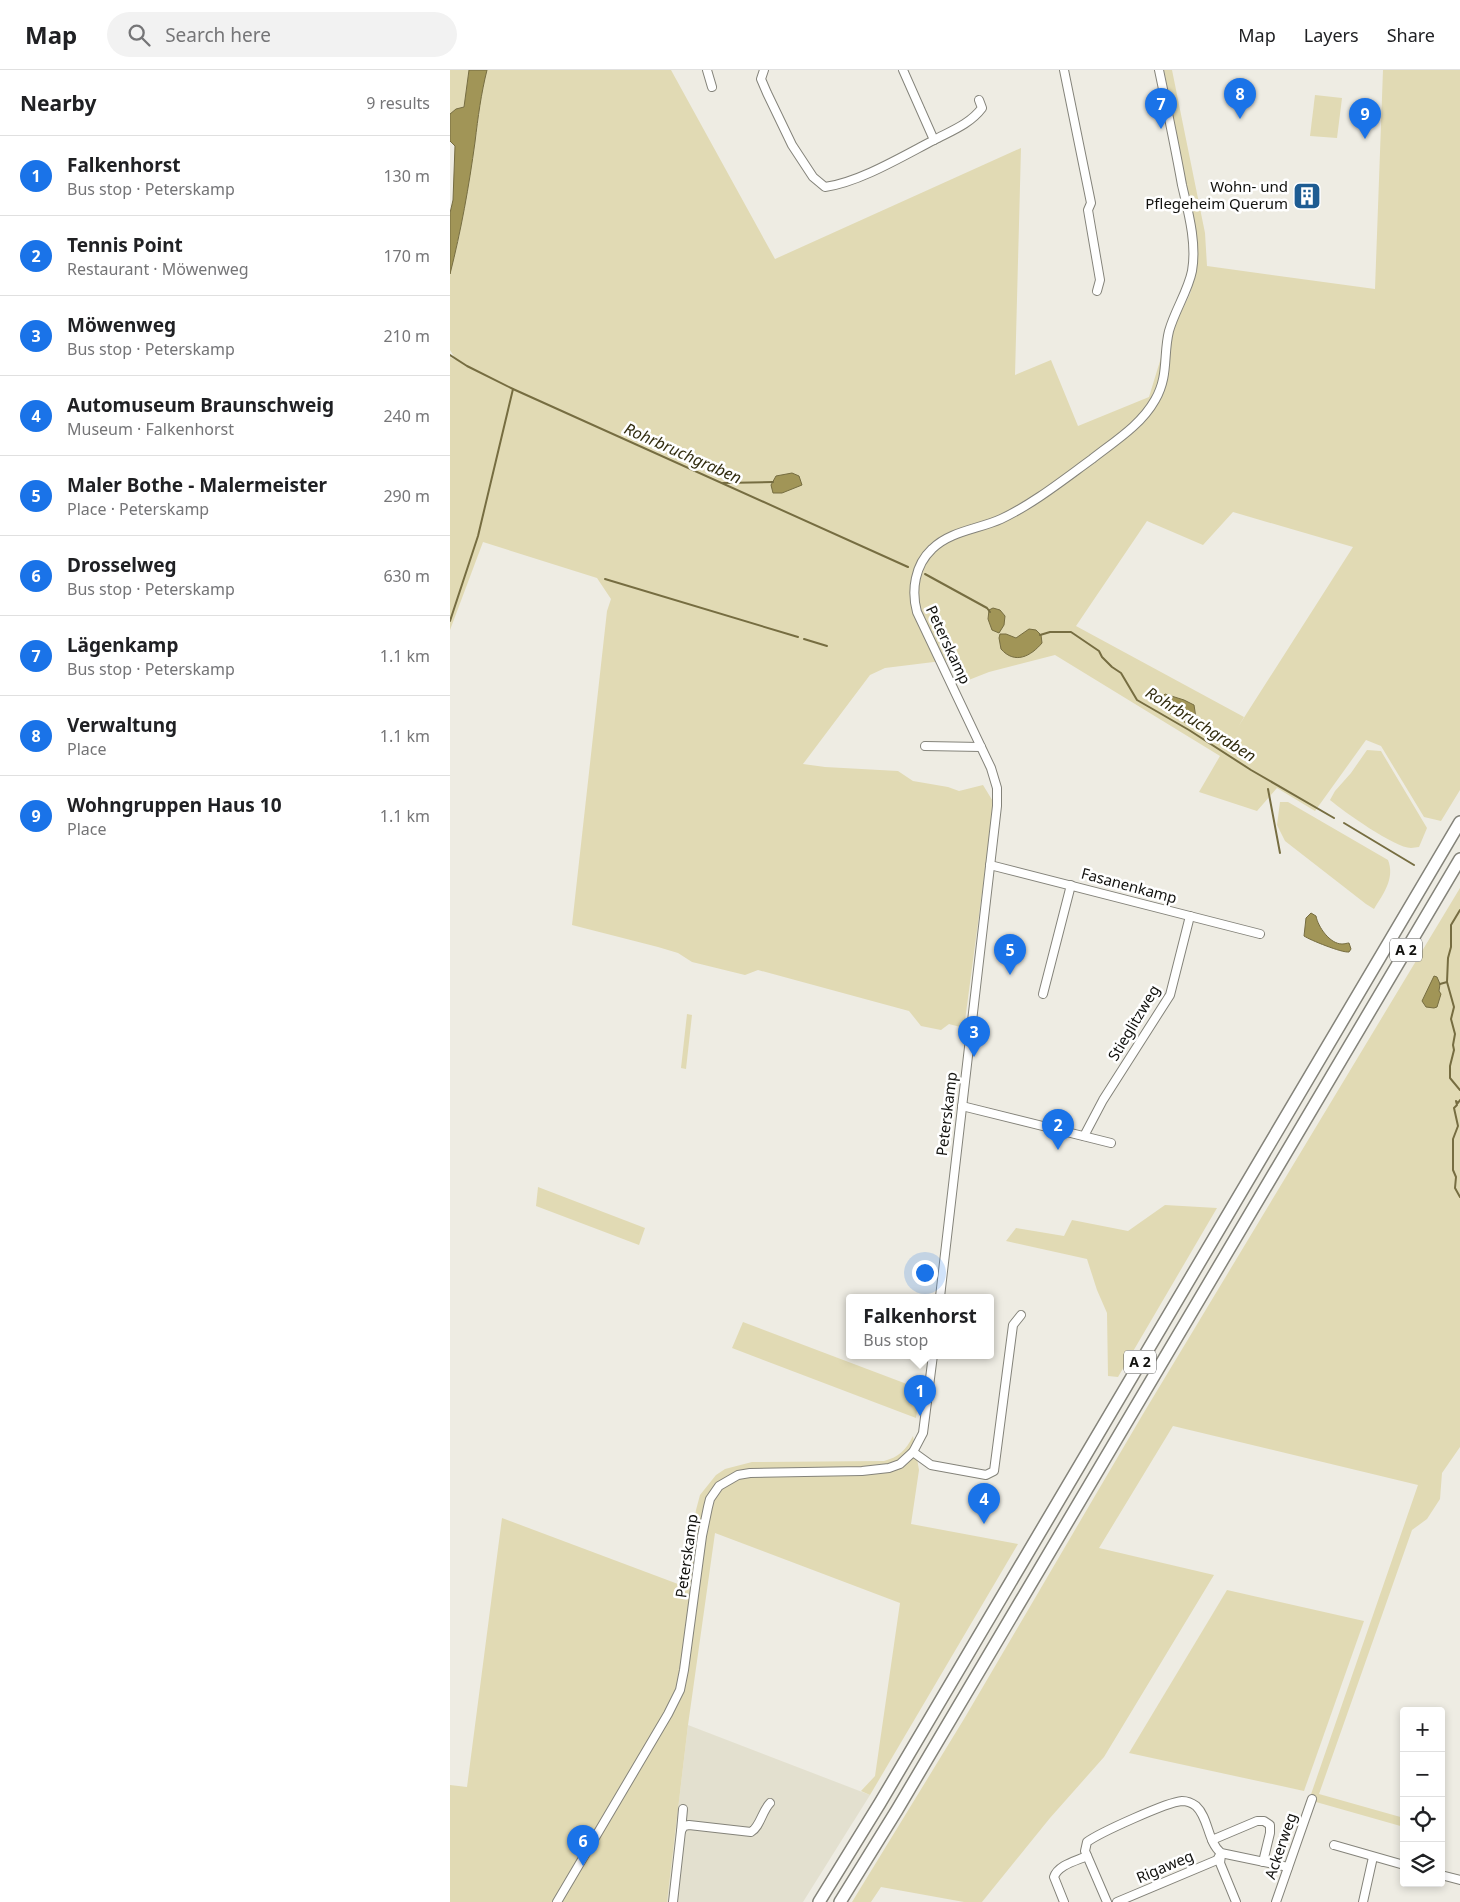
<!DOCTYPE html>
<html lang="en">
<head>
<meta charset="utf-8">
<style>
	body { margin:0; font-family:"Noto Sans",sans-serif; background:#f2f2f2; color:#202124 }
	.controls { position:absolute; right:15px; bottom:15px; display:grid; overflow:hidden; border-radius:5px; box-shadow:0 2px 8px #0003 }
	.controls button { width:45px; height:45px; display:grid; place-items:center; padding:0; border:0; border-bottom:1px solid #e0e0e0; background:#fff; color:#202124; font:25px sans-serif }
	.you { position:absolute; left:474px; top:1202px; width:18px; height:18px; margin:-12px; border:4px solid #fff; border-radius:50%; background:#1a73e8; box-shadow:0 0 0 8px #1a73e833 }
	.badge { display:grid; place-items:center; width:32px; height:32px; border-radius:50%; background:#1a73e8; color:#fff; font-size:16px; font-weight:700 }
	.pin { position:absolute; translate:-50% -41px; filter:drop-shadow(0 1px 2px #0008) }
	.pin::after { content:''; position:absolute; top:26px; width:18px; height:15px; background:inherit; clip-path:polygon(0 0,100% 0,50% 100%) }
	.popup { position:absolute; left:396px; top:1224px; width:148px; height:65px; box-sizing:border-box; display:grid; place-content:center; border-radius:5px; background:#fff; filter:drop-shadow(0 1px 4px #0005); font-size:16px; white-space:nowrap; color:#757577 }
	.popup b { font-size:19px; color:#202124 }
	.popup::after { content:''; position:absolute; left:50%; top:100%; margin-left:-10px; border:10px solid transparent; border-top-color:#fff }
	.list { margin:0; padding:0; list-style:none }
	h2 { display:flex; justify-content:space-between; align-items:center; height:65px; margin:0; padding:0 20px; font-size:21px }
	h2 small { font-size:16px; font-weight:400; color:#757577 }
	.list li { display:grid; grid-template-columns:32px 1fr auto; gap:15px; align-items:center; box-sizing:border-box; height:80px; padding:0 20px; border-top:1px solid #e0e0e0 }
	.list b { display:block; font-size:19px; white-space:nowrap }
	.list p { margin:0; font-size:16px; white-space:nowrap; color:#757577 }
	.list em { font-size:16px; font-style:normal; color:#757577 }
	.icon { flex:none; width:28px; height:28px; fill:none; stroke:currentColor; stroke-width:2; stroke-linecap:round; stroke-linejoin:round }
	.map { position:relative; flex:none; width:1010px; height:1832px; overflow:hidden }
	header { display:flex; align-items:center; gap:30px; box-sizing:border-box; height:70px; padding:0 25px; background:#fff; border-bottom:1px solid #e0e0e0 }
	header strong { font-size:24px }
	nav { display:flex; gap:28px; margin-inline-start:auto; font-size:18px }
	.search { width:350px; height:45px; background:#f2f2f2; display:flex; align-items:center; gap:12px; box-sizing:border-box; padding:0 18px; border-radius:28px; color:#757577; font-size:19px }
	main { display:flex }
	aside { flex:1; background:#fff }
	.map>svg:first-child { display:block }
</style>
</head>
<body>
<header>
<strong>Map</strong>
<div class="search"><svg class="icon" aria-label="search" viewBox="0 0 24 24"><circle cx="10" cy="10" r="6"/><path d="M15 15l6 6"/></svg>Search here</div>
<nav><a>Map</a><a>Layers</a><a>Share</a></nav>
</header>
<main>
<aside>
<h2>Nearby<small>9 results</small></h2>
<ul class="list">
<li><span class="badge">1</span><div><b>Falkenhorst</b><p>Bus stop · Peterskamp</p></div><em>130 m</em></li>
<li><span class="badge">2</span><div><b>Tennis Point</b><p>Restaurant · Möwenweg</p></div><em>170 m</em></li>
<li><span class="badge">3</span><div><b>Möwenweg</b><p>Bus stop · Peterskamp</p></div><em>210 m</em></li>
<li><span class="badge">4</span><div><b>Automuseum Braunschweig</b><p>Museum · Falkenhorst</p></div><em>240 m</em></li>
<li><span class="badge">5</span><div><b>Maler Bothe - Malermeister</b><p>Place · Peterskamp</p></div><em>290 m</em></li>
<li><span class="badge">6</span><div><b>Drosselweg</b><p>Bus stop · Peterskamp</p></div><em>630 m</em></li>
<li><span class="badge">7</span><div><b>Lägenkamp</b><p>Bus stop · Peterskamp</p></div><em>1.1 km</em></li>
<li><span class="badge">8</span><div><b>Verwaltung</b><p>Place</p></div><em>1.1 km</em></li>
<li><span class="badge">9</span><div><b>Wohngruppen Haus 10</b><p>Place</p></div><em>1.1 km</em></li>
</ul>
</aside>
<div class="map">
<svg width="1010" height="1832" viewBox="0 0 1010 1832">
	<rect width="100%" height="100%" fill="#eeece3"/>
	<path fill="#e3e0cf" d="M238,1655L420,1725L353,1832H217Z"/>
	<g fill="#e1dab4" fill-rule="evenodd">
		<path d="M0,0H19L14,37L6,39L0,44Z"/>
		<path d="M37,0H221L325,189L571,78L565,305L601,290L628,356L699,327L721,255L730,244L740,224L747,198V173L714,0H722L755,163L757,196L925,219L933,0H1010V720L991,751L974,747L931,676L916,670L865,741L827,718L807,741L749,722L770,686L605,585L539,602L511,613L500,590L435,598L420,605L353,694L375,697L448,701L463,711L498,717L509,721L533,715L544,733L514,958L499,954L491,960L471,956L459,941L308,900L295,905L242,892L228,883L208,877L122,855L157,541L161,529L147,508L33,472L0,560V287L6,290L0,280V204L9,167L25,73L30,31ZM783,442L903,477L788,657L794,647L626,556L697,451L753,475Z"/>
		<path d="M865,25L892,28L887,68L860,66Z"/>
		<path d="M917,680L931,681L977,758L969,777C966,777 964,778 961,778C945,778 893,741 880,730L885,721L901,703Z"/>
		<path d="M830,732H838L938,790C945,808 934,823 924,839L916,834L835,771L827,755Z"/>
		<path d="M1010,818V1377L992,1403L990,1429L977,1449L962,1460L869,1724L954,1748V1757L859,1730L968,1415L723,1356L649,1478L764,1505L654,1687L600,1748L532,1832H514L431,1817L421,1832H402L514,1649L693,1344Z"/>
		<path d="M237,944L242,945L236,999L231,998Z"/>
		<path d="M88,1117L195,1158L189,1175L86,1136Z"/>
		<path d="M715,1135L767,1138L668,1307L658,1306L657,1243L647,1220L637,1189L556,1171L566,1158L614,1166L622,1150L678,1161Z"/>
		<path d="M293,1252L470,1319L466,1348L282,1278Z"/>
		<path d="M463,1366L469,1400L461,1454L568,1474L420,1725L411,1721L425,1706L450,1533L265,1463L238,1655L217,1832H0V1715L17,1717L52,1448L236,1517L246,1440L250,1425L266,1405L275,1399L302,1392L434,1391C449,1387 456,1380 463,1366Z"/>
		<path d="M777,1520L914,1551L854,1721L679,1683Z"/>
	</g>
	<g fill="#a19557" stroke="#766d41">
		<path d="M19,0H37C31,24 28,47 25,72C19,116 11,161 0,204V143L3,130L5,76L0,71V44L6,39L14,37Z"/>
		<path d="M342,403L349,406L352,415L332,423H323L321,415L326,406Z"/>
		<path d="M543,538L550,540L555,546L554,555L549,563L542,560L538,549L539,540Z"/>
		<path d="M579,559L586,560L591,565L592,573C581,586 565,595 551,579L549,568L550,564H556L566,568Z"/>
		<path d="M715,624L734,630L744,635L746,648L736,653L717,641L707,632Z"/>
		<path d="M861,843L866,846C868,857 880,874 892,874C895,874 897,873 899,873L901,879L899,882C892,883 860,870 854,866L856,848Z"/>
		<path d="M984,906L987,907L990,914L989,921L991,924L987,937L984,938L976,937L972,931Z"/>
	</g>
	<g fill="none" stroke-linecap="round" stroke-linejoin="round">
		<g stroke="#766d41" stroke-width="2">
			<path d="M0,285L17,296L63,319L458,497"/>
			<path d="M273,413L323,412"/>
			<path d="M475,504L537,538L540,542"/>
			<path d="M155,509L348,567"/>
			<path d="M0,551L28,466L63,319"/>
			<path d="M590,565L600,562H621L649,581L652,587L662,597L671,603L687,630L739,660L801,700L884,748"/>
			<path d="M354,569L377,576"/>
			<path d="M818,719L830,783"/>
			<path d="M894,753L964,795"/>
			<path d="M1010,840L1001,855V877L998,888L997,912L1004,937L1001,949L1005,964L1003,975L1004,980L1000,996V1008L1010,1020"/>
			<path d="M990,914L997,912"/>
			<path d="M1010,1030L1008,1033L1006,1031L1007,1035L1004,1038L1008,1056L1003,1069V1100L1006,1107L1005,1118L1010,1127"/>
		</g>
		<defs>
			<g id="minor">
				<path d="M257,0L262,17"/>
				<path d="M314,0L311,9L317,23L342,75L363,107L375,117C410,112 453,86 484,70"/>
				<path d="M453,0L484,70C501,61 520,54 532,38L529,30"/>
				<path d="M614,0L641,133L638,140L650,210L647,221"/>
				<path d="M475,676L531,677"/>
				<path d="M540,795L810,864"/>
				<path d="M593,924L621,815"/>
				<path d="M512,1036L661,1073"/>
				<path d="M634,1066L653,1030L720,925L740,846"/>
				<path d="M490,1227L547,736V718L541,698L467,542C461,520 465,495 482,479C500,461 529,459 551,449C583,434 613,410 642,389C665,371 691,355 705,330C719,306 713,285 719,261C725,240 738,221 742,201C747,173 738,141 732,115C725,76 717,38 709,0"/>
				<path d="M463,1382L481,1395L536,1405L544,1401L563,1255L571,1245"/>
				<path d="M231,1761L233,1739"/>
				<path d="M762,1770L807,1751H814L820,1755V1763L813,1792"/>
				<path d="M884,1775L954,1795"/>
				<path d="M771,1785L770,1793L786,1832"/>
				<path d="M991,1805L1010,1810"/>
				<path d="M107,1832L218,1644L230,1620L234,1600L252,1466L258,1437L260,1429L269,1416L288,1405L300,1403L412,1401L439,1398L450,1394L463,1382L473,1363L483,1285"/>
				<path d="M223,1832L231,1761L234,1756L239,1755L301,1762C310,1757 312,1741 320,1733"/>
				<path d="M614,1832L604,1807C608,1795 626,1791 637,1786"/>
				<path d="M657,1832L635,1781L637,1772C649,1763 717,1732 732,1731C736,1731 742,1733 746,1736C759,1748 757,1771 771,1783L838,1797"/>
				<path d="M667,1832L767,1790L771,1783"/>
				<path d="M826,1832L862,1729"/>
				<path d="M913,1832L923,1787"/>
			</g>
			<g id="highway">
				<path d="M369,1832L430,1733L1010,752"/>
				<path d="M390,1832L447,1740L1010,789"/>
			</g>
		</defs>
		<use href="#minor" stroke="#84837a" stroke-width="10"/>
		<use href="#highway" stroke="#84837a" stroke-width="14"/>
		<use href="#minor" stroke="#fff" stroke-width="8"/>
		<use href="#highway" stroke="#fff" stroke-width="11"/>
	</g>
	<defs>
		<symbol id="building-square" viewBox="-11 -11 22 22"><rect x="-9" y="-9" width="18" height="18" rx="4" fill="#1e5c92" stroke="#fff"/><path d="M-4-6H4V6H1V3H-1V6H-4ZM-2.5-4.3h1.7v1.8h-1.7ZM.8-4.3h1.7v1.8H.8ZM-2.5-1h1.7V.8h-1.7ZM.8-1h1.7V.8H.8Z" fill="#fff"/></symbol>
	</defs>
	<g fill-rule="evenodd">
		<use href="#building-square" x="841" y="110" width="32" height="32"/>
	</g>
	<g text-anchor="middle" stroke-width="5" stroke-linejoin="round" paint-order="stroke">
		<g fill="#fff" stroke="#585856" stroke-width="1">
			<rect x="940" y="868.5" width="32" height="23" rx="4"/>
			<rect x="674" y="1280.5" width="32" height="23" rx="4"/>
		</g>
		<g font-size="14" font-weight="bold" fill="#11110e">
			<text x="956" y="885">A 2</text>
			<text x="690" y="1297">A 2</text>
		</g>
		<g font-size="15" fill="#11110e" stroke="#fff" text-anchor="end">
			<text x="838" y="122">Wohn- und<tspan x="838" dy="17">Pflegeheim Querum</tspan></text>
		</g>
		<g font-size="15" fill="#11110e" stroke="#fff">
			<text transform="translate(498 575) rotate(65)" y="5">Peterskamp</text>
			<text transform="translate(679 816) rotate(15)" y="5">Fasanenkamp</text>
			<text transform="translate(684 953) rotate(-59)" y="5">Stieglitzweg</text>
			<text transform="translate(497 1044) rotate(-83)" y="5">Peterskamp</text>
			<text transform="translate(237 1486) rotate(-82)" y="5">Peterskamp</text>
			<text transform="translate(831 1776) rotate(-71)" y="5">Ackerweg</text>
			<text transform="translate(715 1797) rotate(-23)" y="5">Rigaweg</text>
		</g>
		<g font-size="16" font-style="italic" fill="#322d10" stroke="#fff">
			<text transform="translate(233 383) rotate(24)" y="6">Rohrbruchgraben</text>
			<text transform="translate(751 654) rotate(32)" y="6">Rohrbruchgraben</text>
		</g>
	</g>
</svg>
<div class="controls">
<button>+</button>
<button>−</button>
<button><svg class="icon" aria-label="locate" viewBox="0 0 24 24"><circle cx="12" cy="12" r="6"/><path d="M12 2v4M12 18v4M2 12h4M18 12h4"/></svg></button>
<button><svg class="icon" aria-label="layers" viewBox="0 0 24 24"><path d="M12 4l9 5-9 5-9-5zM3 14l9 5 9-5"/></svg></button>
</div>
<div class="you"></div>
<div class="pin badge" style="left:470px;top:1346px">1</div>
<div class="popup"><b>Falkenhorst</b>Bus stop</div>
<div class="pin badge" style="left:608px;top:1080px">2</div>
<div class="pin badge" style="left:524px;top:987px">3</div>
<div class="pin badge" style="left:534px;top:1454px">4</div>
<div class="pin badge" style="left:560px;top:905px">5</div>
<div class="pin badge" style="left:133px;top:1796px">6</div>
<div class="pin badge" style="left:711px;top:59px">7</div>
<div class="pin badge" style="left:790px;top:49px">8</div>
<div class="pin badge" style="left:915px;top:69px">9</div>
</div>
</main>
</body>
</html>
